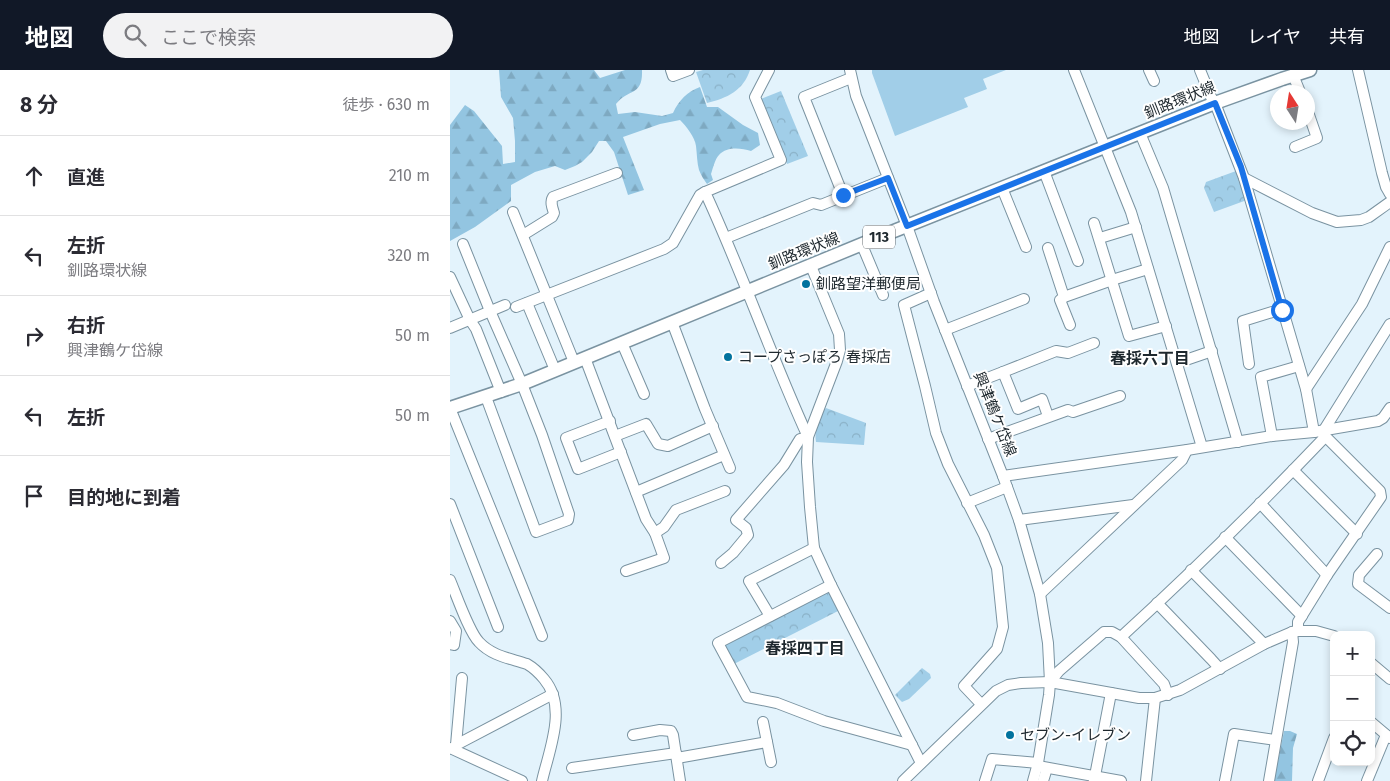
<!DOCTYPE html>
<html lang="ja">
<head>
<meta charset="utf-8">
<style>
	body { margin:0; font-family:"Fira Sans","Noto Sans JP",sans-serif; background:#f2f2f3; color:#2b2b33 }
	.controls { position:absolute; right:15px; bottom:15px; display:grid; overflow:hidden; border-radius:10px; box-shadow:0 2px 8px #0003 }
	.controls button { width:45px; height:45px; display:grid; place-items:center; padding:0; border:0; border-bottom:1px solid #e1e1e2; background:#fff; color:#2b2b33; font:25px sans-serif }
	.compass { position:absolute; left:820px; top:15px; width:45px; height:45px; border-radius:50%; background:#fff; box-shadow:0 2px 8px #0003; rotate:348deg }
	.stop { position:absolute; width:15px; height:15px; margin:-11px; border:4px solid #1a73e8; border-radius:50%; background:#fff }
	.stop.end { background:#1a73e8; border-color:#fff; box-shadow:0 1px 5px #0008 }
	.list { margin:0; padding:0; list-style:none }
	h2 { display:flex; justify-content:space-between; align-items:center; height:65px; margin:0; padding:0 20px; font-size:21px }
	h2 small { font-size:16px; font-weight:400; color:#7c7c81 }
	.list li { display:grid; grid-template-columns:32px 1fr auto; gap:15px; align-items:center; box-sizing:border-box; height:80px; padding:0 20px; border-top:1px solid #e1e1e2 }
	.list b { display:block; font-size:19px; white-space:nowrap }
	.list p { margin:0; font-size:16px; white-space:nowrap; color:#7c7c81 }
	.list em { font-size:16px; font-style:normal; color:#7c7c81 }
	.icon { flex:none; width:28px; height:28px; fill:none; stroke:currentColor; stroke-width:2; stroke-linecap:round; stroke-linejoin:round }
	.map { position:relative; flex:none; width:940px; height:711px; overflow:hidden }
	header { display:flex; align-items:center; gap:30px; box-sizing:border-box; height:70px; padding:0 25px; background:#111827; color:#fff }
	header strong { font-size:24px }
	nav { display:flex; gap:28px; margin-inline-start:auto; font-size:18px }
	.search { width:350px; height:45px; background:#f2f2f3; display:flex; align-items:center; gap:12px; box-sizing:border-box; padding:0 18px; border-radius:28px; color:#7c7c81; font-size:19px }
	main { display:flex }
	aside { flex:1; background:#fff }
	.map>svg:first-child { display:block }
</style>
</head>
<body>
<header>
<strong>地図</strong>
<div class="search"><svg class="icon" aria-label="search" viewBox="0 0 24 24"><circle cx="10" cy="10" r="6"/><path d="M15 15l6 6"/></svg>ここで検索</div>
<nav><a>地図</a><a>レイヤ</a><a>共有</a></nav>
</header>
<main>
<aside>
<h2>8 分<small>徒歩 · 630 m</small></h2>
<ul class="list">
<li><svg class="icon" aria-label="ahead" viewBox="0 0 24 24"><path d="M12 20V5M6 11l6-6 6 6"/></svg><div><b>直進</b></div><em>210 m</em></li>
<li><svg class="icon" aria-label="left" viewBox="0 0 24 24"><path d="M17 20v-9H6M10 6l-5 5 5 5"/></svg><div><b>左折</b><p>釧路環状線</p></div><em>320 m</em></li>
<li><svg class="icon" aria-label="right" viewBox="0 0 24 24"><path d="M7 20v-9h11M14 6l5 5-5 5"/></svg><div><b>右折</b><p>興津鶴ケ岱線</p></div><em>50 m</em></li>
<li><svg class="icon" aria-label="left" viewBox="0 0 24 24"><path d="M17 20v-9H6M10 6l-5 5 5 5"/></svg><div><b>左折</b></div><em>50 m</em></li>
<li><svg class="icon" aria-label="arrive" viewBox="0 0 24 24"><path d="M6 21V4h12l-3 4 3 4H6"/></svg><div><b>目的地に到着</b></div></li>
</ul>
</aside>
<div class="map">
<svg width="940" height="711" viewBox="0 0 940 711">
	<defs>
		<pattern id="forest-firs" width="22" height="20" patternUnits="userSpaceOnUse" patternTransform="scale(1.25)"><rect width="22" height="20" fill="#93c5e1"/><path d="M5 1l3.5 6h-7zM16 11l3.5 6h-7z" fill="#7ea9c1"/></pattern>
		<pattern id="park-crowns" width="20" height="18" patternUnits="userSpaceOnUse" patternTransform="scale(1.25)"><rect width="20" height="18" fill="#a1cee8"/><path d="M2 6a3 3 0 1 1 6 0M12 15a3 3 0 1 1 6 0" fill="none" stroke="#8ab1c7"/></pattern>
	</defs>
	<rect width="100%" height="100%" fill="#e3f3fc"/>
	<g fill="url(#forest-firs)">
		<path d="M49,0H144L150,8L175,0H192C193,27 178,18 166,34L168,44L185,42L212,46L223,43C229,30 237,22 250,17L257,37H268L293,55L308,63L310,75L301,81C291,78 277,76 269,85C265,89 263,98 261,104L263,110L257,114C254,110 251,105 249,100C247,93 247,84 246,76C245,67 236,56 230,50L210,54L173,67L194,120L178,125L164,82L156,71H149L142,82L132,92L125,96L115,100L105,96L85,102L61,115V131L25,157L0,171V55L15,35L24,41L52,76L53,94L65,92V71L63,48L51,27Z"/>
		<path d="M834,661H840L847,664L843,678L842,711H824Z"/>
	</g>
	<g fill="url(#park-crowns)">
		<path d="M253,0H300C293,21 277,28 257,33L246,2Z"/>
		<path d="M331,21L358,86L337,94L311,29Z"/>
		<path d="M786,101L797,130L764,142L754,118L756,112Z"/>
		<path d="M376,338L416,353L414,375L366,372C364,363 368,345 376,338Z"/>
		<path d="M375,522L379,523L388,541L282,595L273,578L274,573Z"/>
		<path d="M472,598L480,604L481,608L459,629L452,632L445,625Z"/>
	</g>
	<path fill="#a1cee8" d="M422,0H556L533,9L537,19L514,28L518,37L445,66L422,3Z"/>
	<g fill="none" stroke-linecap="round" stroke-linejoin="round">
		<defs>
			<g id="minor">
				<path d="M221,0L223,6L239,0"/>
				<path d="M400,0L406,26L457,156L484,232L553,406L569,450L590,524L598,573L600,612L599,625L588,693L583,711"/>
				<path d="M624,0L681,142L752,377"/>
				<path d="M699,0L704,11"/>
				<path d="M750,0L761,27L765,33L794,108L856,319L864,362"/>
				<path d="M908,0L932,103L936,117L940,124"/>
				<path d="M843,5L850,22"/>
				<path d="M690,63L713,118L788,372"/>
				<path d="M845,77L867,68L858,42"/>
				<path d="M594,101L628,191"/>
				<path d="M794,108L862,143L887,152L911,150L919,147L940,132"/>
				<path d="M552,118L576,177"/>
				<path d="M393,125L354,27L401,8"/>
				<path d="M63,142L124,292"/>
				<path d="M644,153L679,266L716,256"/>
				<path d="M73,165L102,147L104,143C102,137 100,132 103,127L167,103"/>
				<path d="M276,168L363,133L371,135L438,108"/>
				<path d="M650,168L686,157"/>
				<path d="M13,174L40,241L72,314L92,365L119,444L118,450L86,462L36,327"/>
				<path d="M412,175L433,225"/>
				<path d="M598,178L614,227L610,230L620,255"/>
				<path d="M361,196L389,264L390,280L387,291L358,367L357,392L360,437L364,478L381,515L471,693"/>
				<path d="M0,207L20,250L26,259L51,322"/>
				<path d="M481,223L454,235L475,316L486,363L498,394L534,465L547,498L553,557L547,579L514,616L531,634"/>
				<path d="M614,227L662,210L698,199"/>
				<path d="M77,233L105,300"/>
				<path d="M66,237L214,179L223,173L250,125L255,122"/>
				<path d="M222,252L255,339L280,398"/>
				<path d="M0,258L55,235"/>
				<path d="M495,260L574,229"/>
				<path d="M172,273L194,324"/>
				<path d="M135,288L196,449L205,463L214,488L176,501"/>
				<path d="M727,293L762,281"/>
				<path d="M799,294L793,251L832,239"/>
				<path d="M517,316L553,302"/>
				<path d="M856,319L912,234L940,177"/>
				<path d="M0,338L92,566"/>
				<path d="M598,346L592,329L568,339L553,302L606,281L618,283L644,273"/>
				<path d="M160,351L116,368L128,399L171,382"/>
				<path d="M874,360L940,254"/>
				<path d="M165,366L196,354L208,374L218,376L263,356"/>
				<path d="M822,366L811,307L849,296"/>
				<path d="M538,369L618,340L623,342L670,326"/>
				<path d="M843,400L907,464"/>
				<path d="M553,406L737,380L822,366L864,362L928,351L933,348L940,338"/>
				<path d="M186,422L274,385"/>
				<path d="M517,433L557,417"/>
				<path d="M810,433L877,505"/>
				<path d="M0,434L48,557"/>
				<path d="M569,450L683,435"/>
				<path d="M205,463L214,457L226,440L275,421"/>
				<path d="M775,467L852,546"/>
				<path d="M927,484L909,505L908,514L940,538"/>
				<path d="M271,493L283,483L298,465L296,458L286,450L334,395L350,369L358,367C321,286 292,202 255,122L331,90L305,27L319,0"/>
				<path d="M741,500L814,574"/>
				<path d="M0,510C6,524 19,562 29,572C42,586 59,588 77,594C84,598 89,603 94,609C118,637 99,680 92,711"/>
				<path d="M381,515L268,573L297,627L327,633L374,651L462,675"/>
				<path d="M590,524L732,390L737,380"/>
				<path d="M707,533L761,589L770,599"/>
				<path d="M320,546L299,511L364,478"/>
				<path d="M848,561V552L877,505L931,427L930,421L871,362"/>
				<path d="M671,567C741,503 809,436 875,367"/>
				<path d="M0,574L4,575L6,561L0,551"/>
				<path d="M921,593L940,609"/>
				<path d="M600,612L609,601L654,562H662L671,567L714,614L718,625"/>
				<path d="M313,652L321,692"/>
				<path d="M921,652L940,668"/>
				<path d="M183,665L210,660L221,661L223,665L230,711"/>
				<path d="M6,675L12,608"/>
				<path d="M0,678L72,711"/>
				<path d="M3,679L6,675L103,624"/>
				<path d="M227,688L317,672"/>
				<path d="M588,696L671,711"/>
				<path d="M122,698L226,683"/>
				<path d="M453,711L546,621L558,615L571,613L600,612L689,628H705L730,620L814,574L842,562L848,561H866L884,566"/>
				<path d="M535,711L542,689L588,693"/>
				<path d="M593,711L597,698"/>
				<path d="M644,711L661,623"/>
				<path d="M696,711L705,628"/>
				<path d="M775,711L784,664L825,670"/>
				<path d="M819,711L843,572L842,562"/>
				<path d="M868,711L884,668"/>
				<path d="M917,711L936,665"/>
			</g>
			<path id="major" d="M0,338L72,314L439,163L627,88L765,33L832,9L860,0"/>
		</defs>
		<use href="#minor" stroke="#7a93a1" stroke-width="12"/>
		<use href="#major" stroke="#7a93a1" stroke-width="15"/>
		<use href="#minor" stroke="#fff" stroke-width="10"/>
		<use href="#major" stroke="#fff" stroke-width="12"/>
	</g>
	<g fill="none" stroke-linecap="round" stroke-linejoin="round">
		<path stroke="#1a73e8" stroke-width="6" d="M393,125L438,108L457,156L765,33L791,97L832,240"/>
	</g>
	<g fill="#03739e" stroke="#fff" stroke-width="2">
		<circle cx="356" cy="214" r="5"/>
		<circle cx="278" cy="287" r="5"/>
		<circle cx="560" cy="665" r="5"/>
	</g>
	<g text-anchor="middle" stroke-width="4" stroke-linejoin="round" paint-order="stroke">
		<rect fill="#fff" stroke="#62686d" stroke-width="1" x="413" y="155.5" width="32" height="23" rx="4"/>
		<g font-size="14" font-weight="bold" fill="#1e282e">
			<text x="429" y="172">113</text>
		</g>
		<g font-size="15" fill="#1e282e" stroke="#fff">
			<text transform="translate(730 30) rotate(-22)" y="5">釧路環状線</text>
			<text transform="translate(354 181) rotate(-22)" y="5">釧路環状線</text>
			<text transform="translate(545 344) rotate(68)" y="5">興津鶴ケ岱線</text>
		</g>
		<g font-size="15" fill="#1e282e" stroke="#fff" text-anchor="start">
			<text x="366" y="219">釧路望洋郵便局</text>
			<text x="288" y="292">コープさっぽろ 春採店</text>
			<text x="570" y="670">セブン-イレブン</text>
		</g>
		<g font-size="16" font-weight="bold" fill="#1e282e" stroke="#fff">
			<text x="700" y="294">春採六丁目</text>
			<text x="355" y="584">春採四丁目</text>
		</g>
	</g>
</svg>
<div class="controls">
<button>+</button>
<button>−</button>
<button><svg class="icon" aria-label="locate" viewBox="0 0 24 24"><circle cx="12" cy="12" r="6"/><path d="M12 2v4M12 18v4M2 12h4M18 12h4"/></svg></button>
</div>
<svg class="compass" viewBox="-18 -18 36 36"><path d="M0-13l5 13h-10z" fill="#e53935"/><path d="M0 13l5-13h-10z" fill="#7c7c81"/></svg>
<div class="stop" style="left:832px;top:240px"></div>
<div class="stop end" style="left:393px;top:125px"></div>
</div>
</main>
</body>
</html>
